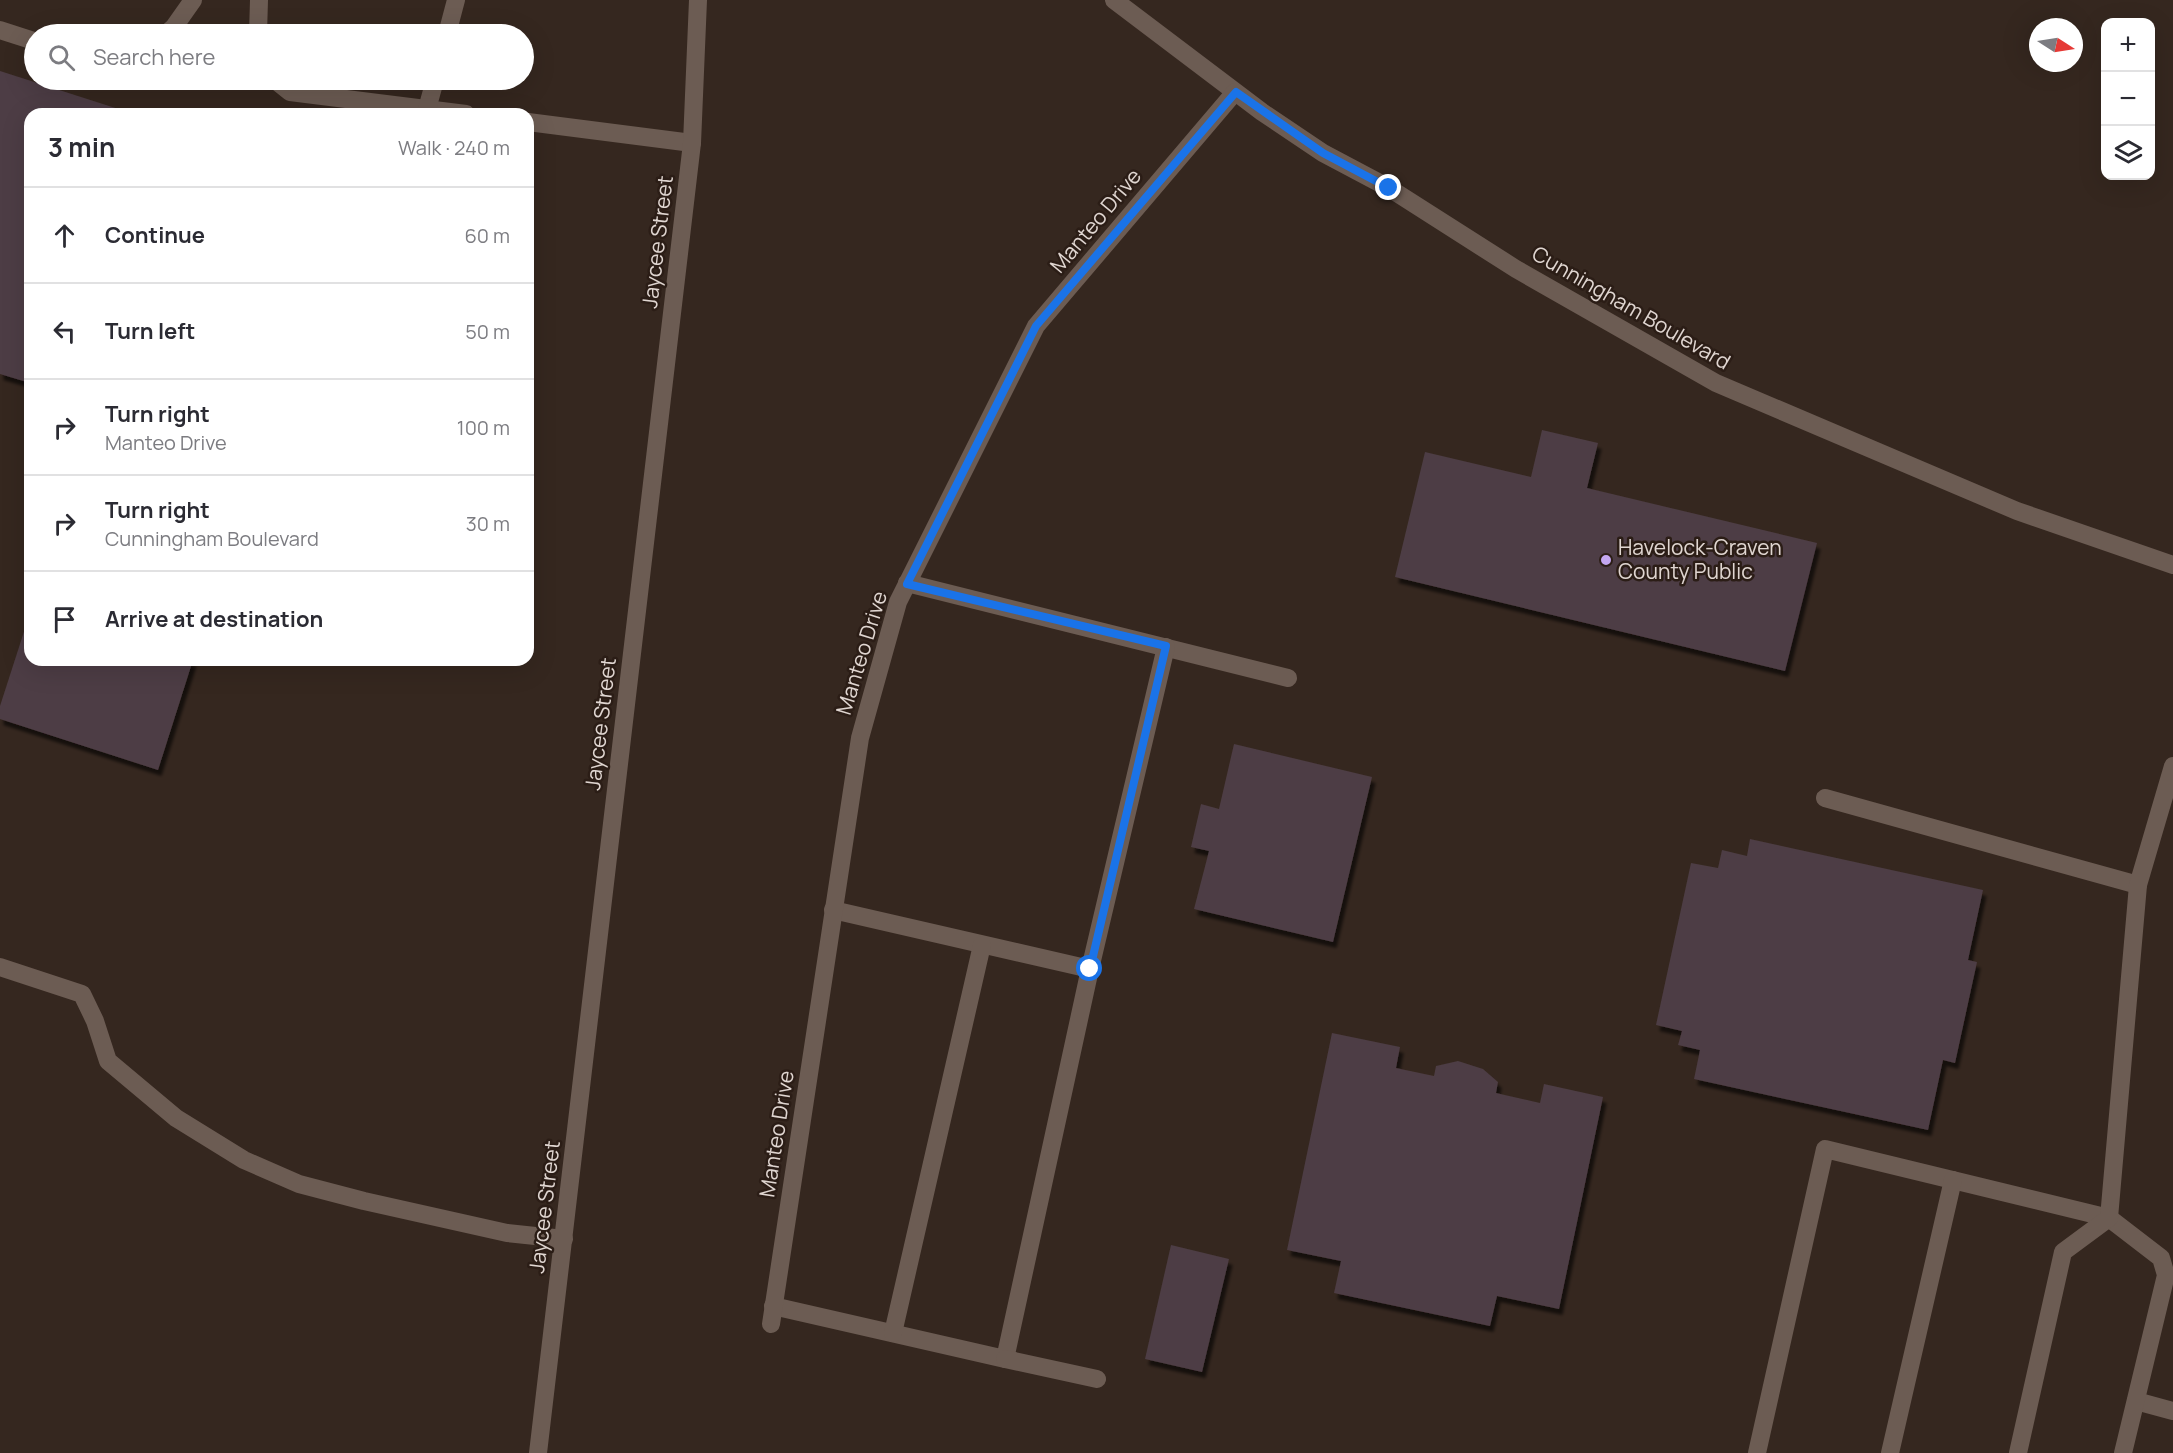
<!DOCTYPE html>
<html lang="en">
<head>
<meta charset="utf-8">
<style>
	body { margin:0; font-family:Manrope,sans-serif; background:#f7f7f7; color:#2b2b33 }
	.controls { position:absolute; right:18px; top:18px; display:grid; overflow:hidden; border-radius:12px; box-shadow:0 6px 24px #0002 }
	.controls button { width:54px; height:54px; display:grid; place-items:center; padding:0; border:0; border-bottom:2px solid #e1e1e2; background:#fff; color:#2b2b33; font:30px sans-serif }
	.compass { position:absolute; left:2029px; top:18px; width:54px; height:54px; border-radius:50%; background:#fff; box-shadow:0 6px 24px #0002; rotate:102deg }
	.stop { position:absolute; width:18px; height:18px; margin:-14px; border:4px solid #1a73e8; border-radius:50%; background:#fff }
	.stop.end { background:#1a73e8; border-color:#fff; box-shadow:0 2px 6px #0008 }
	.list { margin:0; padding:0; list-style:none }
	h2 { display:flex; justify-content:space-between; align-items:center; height:78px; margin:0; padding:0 24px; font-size:26px }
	h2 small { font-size:20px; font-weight:400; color:#7c7c81 }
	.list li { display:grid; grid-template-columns:39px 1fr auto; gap:18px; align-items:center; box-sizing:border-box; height:96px; padding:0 24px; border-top:2px solid #e1e1e2 }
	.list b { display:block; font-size:22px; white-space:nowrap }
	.list p { margin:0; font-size:20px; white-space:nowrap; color:#7c7c81 }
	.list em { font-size:20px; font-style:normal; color:#7c7c81 }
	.icon { flex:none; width:33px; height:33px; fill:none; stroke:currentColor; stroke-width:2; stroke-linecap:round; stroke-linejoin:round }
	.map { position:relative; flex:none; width:2173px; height:1453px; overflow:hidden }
	.search { position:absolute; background:#fff; box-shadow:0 6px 24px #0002; left:24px; top:24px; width:510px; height:66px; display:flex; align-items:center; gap:15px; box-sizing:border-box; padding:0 21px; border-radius:33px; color:#7c7c81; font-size:22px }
	.panel { position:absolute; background:#fff; box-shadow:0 6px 24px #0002; left:24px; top:108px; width:510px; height:558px; border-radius:18px }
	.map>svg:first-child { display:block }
</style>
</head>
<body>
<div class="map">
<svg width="2173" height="1453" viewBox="0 0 2173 1453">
	<defs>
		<filter id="shadow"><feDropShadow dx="3.5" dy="6" stdDeviation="1.5" flood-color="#0009"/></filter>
	</defs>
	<rect width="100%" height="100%" fill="#35271f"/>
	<g fill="#4d3d44" filter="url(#shadow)">
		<path d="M0,71L134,114H30V383L0,374Z"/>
		<path d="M1542,430L1598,443L1587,488L1817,543L1785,671L1395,577L1425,452L1531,477Z"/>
		<path d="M30,613V660H193L158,770L0,719V706Z"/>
		<path d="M1234,744L1372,777L1333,942L1194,909L1209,851L1191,847L1201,804L1219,809Z"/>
		<path d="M1750,839L1983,890L1968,960L1977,962L1955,1063L1943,1060L1928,1130L1694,1079L1700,1050L1678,1045L1682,1031L1656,1025L1691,863L1718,868L1722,850L1747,856Z"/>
		<path d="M1332,1033L1400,1047L1396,1068L1434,1076L1436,1066L1458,1061L1483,1069L1498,1082L1496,1093L1540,1103L1544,1084L1603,1097L1559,1309L1497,1296L1490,1326L1334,1293L1341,1261L1287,1250Z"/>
		<path d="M1171,1245L1229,1259L1202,1372L1145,1359Z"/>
	</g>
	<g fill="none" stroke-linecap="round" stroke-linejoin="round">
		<g stroke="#6c5c53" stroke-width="18">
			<path d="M1114,0L1262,112L1323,153L1389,188L1516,269L1716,383L2017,511L2173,565"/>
			<path d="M0,30L34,41"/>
			<path d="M166,34L174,27L193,0"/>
			<path d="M258,34L259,0"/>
			<path d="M447,34L456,0"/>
			<path d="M275,80L290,92L466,114"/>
			<path d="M427,109L435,80"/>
			<path d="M528,122L692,143"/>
			<path d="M907,583L1288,678"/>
			<path d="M1825,798L2138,885"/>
			<path d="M833,910L1090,969L1166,647"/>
			<path d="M0,967L82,994L95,1021L108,1061L176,1118L244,1160L299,1184L364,1201L507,1233L564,1239"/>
			<path d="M773,1306L1005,1359L1090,969"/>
			<path d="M771,1324L860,738L898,602L1036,326L1235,92"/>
			<path d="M893,1333L982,945"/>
			<path d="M1005,1359L1097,1379"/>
			<path d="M2136,1401L2173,1411"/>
			<path d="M538,1453L692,143L698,0"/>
			<path d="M1757,1453L1825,1149L2109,1218L2161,1258L2166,1275L2123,1453"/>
			<path d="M1890,1453L1953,1180"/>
			<path d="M2018,1453L2063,1252L2109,1218L2138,885L2173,766"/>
		</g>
	</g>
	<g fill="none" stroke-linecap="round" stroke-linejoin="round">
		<path stroke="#1a73e8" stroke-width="8" d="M1090,969L1166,646L907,584L1036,326L1236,92L1323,153L1389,188"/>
	</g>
	<circle fill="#c4a7f1" stroke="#2b1d16" stroke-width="2" cx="1606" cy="560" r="6"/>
	<g text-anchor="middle" stroke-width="5" stroke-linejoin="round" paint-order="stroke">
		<g font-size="21" fill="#e0d6d1" stroke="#2b1d16">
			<text transform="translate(1096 221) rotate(-50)" y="7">Manteo Drive</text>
			<text transform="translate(658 242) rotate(-83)" y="7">Jaycee Street</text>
			<text transform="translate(1631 308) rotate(30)" y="7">Cunningham Boulevard</text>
			<text transform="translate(862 653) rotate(-73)" y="7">Manteo Drive</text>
			<text transform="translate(601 724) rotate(-83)" y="7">Jaycee Street</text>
			<text transform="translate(777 1134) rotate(-81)" y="7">Manteo Drive</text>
			<text transform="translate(545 1207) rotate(-83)" y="7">Jaycee Street</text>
		</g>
		<g font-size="21" fill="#e0d6d1" stroke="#2b1d16" text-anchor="start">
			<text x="1618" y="555">Havelock-Craven<tspan x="1618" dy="24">County Public</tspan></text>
		</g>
	</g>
</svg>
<div class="controls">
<button>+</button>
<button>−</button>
<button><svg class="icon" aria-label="layers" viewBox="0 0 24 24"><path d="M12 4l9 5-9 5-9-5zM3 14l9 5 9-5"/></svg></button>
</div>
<svg class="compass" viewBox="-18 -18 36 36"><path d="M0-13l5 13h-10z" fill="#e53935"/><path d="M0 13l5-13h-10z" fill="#7c7c81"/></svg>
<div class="stop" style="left:1090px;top:969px"></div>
<div class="stop end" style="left:1389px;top:188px"></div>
<div class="search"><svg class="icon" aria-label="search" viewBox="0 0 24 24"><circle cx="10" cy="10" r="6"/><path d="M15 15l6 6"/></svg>Search here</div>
<section class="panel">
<h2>3 min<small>Walk · 240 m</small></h2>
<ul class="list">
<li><svg class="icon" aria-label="ahead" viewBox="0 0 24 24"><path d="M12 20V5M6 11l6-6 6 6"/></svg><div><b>Continue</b></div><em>60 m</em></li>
<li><svg class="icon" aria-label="left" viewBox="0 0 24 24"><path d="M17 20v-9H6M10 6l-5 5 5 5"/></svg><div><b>Turn left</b></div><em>50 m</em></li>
<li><svg class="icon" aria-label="right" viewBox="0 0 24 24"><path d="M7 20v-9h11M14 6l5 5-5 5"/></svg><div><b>Turn right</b><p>Manteo Drive</p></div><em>100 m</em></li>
<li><svg class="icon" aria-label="right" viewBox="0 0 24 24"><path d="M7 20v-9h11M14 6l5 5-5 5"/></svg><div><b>Turn right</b><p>Cunningham Boulevard</p></div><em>30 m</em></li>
<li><svg class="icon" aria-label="arrive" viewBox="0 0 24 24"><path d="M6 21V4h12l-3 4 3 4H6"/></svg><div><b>Arrive at destination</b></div></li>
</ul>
</section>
</div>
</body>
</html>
